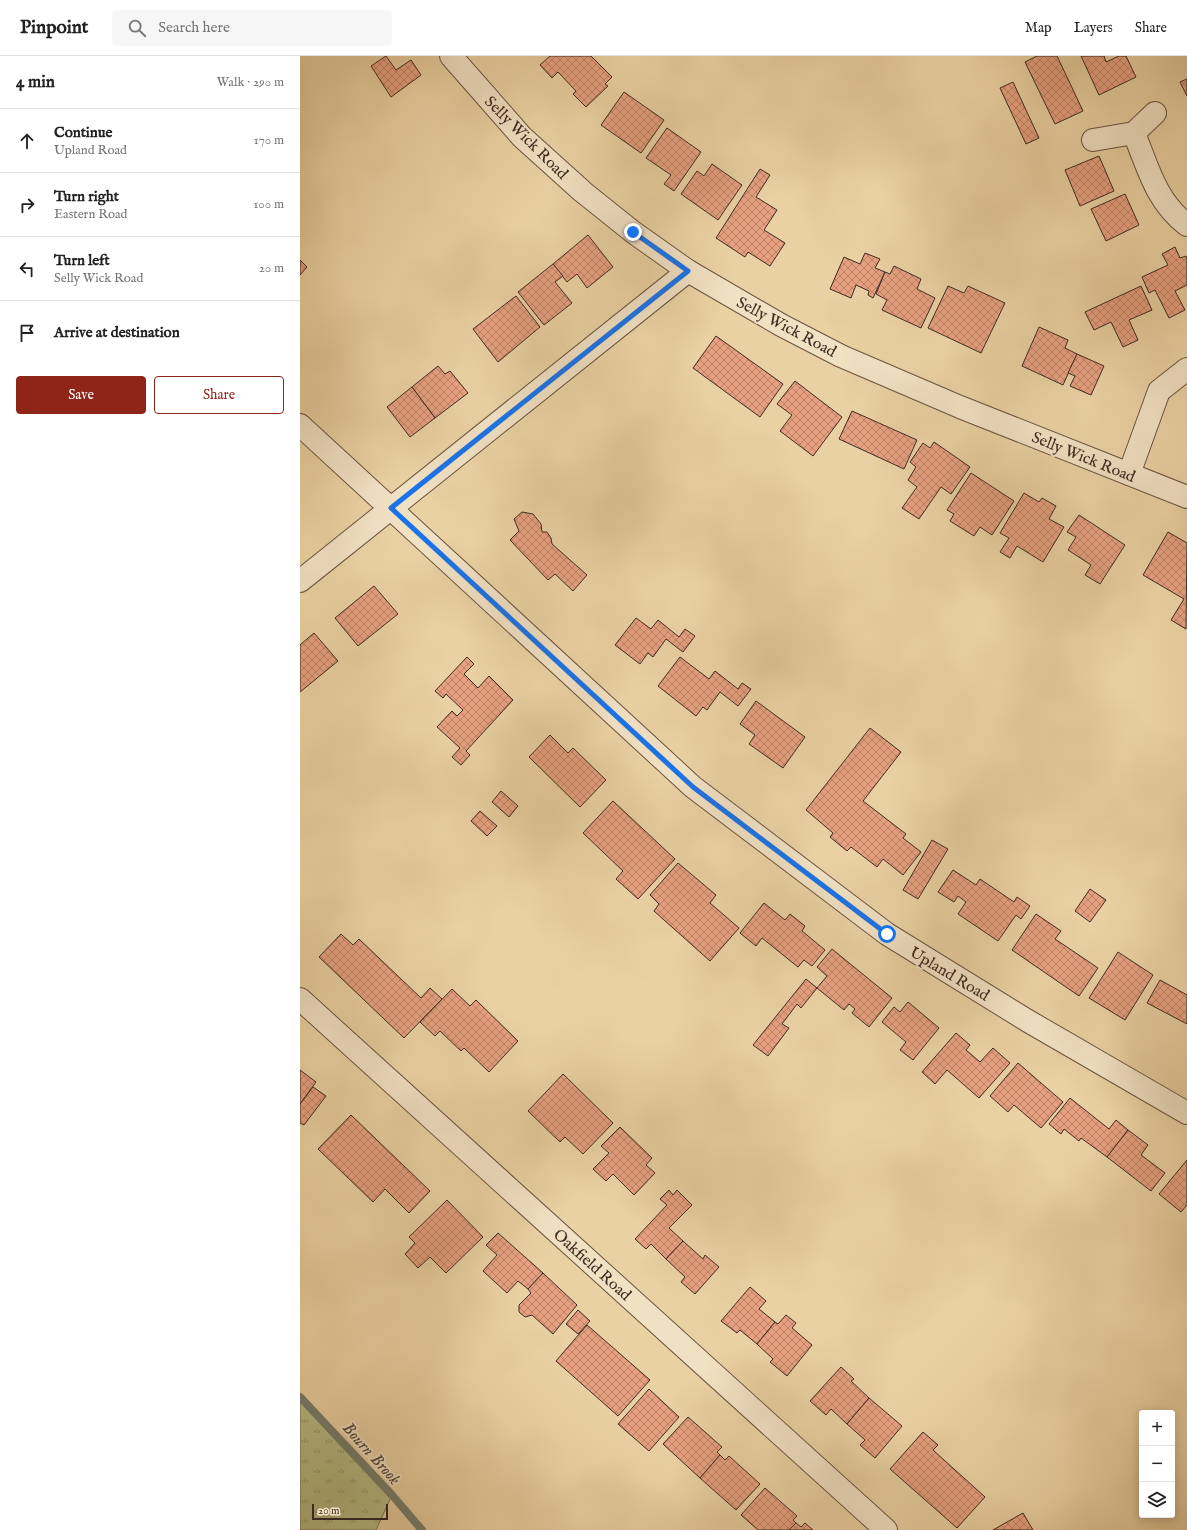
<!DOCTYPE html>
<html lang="en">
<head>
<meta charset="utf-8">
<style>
	body { margin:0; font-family:"IM FELL English",serif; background:#f6f6f6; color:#222 }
	.controls { position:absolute; right:12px; bottom:12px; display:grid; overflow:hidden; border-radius:4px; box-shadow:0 2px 10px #0003 }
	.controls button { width:36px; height:36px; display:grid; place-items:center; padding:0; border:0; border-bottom:1px solid #e0e0e0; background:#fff; color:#222; font:20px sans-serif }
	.scale { position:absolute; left:12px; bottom:10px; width:76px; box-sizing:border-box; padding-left:4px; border:2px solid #3f2a21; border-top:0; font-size:11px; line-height:14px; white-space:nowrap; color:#3f2a21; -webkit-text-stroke:3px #f1e1c3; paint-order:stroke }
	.stop { position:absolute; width:12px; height:12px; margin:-9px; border:3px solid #1a73e8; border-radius:50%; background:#fff }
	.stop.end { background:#1a73e8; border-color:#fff; box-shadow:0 1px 4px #0008 }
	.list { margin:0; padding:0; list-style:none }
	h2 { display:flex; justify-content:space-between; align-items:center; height:52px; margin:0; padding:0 16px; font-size:17px }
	h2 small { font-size:13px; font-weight:400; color:#767676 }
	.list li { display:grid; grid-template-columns:26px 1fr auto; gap:12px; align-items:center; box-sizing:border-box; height:64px; padding:0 16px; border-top:1px solid #e0e0e0 }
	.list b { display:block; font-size:15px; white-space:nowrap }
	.list p { margin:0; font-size:13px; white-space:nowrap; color:#767676 }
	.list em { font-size:13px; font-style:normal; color:#767676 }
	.actions { display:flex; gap:8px; padding:12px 16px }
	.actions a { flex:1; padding:9px 0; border:1px solid #8f2418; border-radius:4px; text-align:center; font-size:14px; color:#8f2418 }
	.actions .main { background:#8f2418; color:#fff }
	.icon { flex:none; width:22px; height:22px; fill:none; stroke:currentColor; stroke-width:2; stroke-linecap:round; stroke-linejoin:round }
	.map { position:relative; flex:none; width:887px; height:1474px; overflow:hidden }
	header { display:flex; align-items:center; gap:24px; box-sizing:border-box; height:56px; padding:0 20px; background:#fff; border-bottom:1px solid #e0e0e0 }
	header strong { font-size:19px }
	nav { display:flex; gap:22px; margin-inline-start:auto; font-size:14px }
	.search { width:280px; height:36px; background:#f6f6f6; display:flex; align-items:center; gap:10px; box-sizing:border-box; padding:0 14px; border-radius:4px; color:#767676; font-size:15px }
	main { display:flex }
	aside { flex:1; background:#fff }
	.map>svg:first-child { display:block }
</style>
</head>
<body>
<header>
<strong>Pinpoint</strong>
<div class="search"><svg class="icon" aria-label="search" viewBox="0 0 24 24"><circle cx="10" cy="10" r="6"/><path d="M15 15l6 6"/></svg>Search here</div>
<nav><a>Map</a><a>Layers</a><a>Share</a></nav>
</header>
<main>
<aside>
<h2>4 min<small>Walk · 290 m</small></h2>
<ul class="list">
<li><svg class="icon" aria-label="ahead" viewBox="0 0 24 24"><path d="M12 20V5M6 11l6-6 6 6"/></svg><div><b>Continue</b><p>Upland Road</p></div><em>170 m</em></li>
<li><svg class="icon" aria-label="right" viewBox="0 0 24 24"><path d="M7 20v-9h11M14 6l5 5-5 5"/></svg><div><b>Turn right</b><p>Eastern Road</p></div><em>100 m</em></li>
<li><svg class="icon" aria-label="left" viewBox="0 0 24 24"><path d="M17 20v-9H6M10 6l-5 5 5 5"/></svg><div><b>Turn left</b><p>Selly Wick Road</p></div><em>20 m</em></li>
<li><svg class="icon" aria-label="arrive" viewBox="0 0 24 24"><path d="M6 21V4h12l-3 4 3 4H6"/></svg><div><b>Arrive at destination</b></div></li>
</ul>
<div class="actions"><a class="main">Save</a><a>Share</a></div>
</aside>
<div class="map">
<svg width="887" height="1474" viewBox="0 0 887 1474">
	<defs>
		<pattern id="park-tufts" width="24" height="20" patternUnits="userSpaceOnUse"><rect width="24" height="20" fill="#b6bc86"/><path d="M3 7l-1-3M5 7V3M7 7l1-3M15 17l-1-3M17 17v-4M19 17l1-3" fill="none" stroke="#95996d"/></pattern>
		<pattern id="building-cross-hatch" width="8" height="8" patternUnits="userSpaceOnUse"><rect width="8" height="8" fill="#e7a180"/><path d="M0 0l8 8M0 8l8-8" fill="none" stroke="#bd8368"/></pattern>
	</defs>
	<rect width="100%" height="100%" fill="#ead1a3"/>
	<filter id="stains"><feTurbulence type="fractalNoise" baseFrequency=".005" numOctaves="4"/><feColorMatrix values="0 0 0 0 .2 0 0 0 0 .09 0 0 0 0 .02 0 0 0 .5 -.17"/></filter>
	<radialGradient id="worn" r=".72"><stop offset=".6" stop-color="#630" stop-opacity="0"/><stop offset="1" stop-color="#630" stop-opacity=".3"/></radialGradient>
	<path fill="url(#park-tufts)" stroke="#7a7354" d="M0,1341L92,1439L76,1474H0Z"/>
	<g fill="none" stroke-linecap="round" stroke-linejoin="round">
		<path stroke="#757f6e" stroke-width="8" d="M0,1341L92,1439L122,1474"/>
	</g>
	<g fill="url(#building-cross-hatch)" stroke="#3f2a21">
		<path d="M86,0L96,14L111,4L121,19L91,41L71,10Z"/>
		<path d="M250,0H291L312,21L305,28L308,30L286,51L273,38L276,35L258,16L252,22L240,9Z"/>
		<path d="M737,0H757L783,55L755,68L725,6Z"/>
		<path d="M781,0H804L806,6L819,0H826L836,21L799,39Z"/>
		<path d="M887,23V40L880,26Z"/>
		<path d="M713,26L739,82L726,88L700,32Z"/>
		<path d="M324,36L364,64L341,97L301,69Z"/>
		<path d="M367,72L401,96L374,135L364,128L371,119L346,102Z"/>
		<path d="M799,100L814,135L780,150L765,114Z"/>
		<path d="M412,108L442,129L418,164L381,138L397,115L404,120Z"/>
		<path d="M460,113L470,119L456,141L477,154L464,174L485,187L470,210L448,196L445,201L416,182Z"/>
		<path d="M825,138L839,169L806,185L791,153Z"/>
		<path d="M288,179L313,211L287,232L277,218L267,226L253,208Z"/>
		<path d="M875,191L880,202L886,200L887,203V229L875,235L885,254L869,262L855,234L849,237L842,221L868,209L862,198Z"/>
		<path d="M565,197L580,203L575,212L585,216L573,242L568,239L569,235L556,229L551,242L530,233L544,201L560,208Z"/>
		<path d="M0,204L7,211L0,219Z"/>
		<path d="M253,208L263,220L255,226L272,247L244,269L218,236Z"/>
		<path d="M594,210L621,223L617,233L635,242L621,272L582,254L587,244L576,238L585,216L590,218Z"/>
		<path d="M648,230L664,237L668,230L705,247L681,297L628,272Z"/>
		<path d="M841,230L852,254L829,264L838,284L823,291L811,266L794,274L785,256Z"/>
		<path d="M216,240L240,271L198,306L173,273Z"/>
		<path d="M739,271L768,284L765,292L777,298L763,329L722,310Z"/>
		<path d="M416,280L483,328L460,361L393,312Z"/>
		<path d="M777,298L804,310L791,339L770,330L775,320L768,317Z"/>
		<path d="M138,310L145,318L150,315L168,337L135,362L112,331Z"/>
		<path d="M495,325L542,361L513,400L480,375L492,359L477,348Z"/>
		<path d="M112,331L135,362L110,381L87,351Z"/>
		<path d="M552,355L617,384L604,413L539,383Z"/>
		<path d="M634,386L670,411L651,438L641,431L619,463L602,452L617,431L608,424L616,411L610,406L623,387L630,392Z"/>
		<path d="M671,417L714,445L692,479L680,471L674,480L650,465L654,458L647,454Z"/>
		<path d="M724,437L739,446L742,442L756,450L749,463L764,471L743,506L717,490L710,502L700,496L709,482L700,477Z"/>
		<path d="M222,456L233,458L241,468L242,476H247L251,482L252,488L287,519L273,535L255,518L248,524L210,484L219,475L214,463Z"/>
		<path d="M779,459L825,489L800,528L785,519L791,509L768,494L776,481L767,476Z"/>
		<path d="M868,476L887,487L886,573L871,564L884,543L843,519Z"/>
		<path d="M74,530L98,558L58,590L35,562Z"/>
		<path d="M336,562L351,573L358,564L379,581L385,573L395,580L383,596L366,583L353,601L348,597L340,608L315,589Z"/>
		<path d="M14,577L38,605L0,636V589Z"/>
		<path d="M167,601L174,608L164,618L178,632L189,620L213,644L166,695L170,699L161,709L152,701L160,692L137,671L152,655L157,660L163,654L146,638L143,642L135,635Z"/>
		<path d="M380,601L409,623L415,615L438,633L442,627L451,633L438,650L420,636L407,654L403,651L396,660L358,630Z"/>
		<path d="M456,645L505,681L483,712L449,688L455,679L440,668Z"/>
		<path d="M570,672L601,696L563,745L606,778L603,782L621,796L603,819L583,803L577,811L551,791L547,795L530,781L533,777L506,754Z"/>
		<path d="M250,679L268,697L273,692L306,724L280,751L229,701Z"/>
		<path d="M201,735L218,750L209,761L192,746Z"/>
		<path d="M313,745L375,803L338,843L316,823L323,815L283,777Z"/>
		<path d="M180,755L197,770L187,780L171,765Z"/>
		<path d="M632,784L648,793L618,843L603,834Z"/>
		<path d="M378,807L416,839L410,847L439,872L410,905L354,855L359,848L350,839Z"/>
		<path d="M653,814L676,829L680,823L714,846L717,841L730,850L721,863L716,859L698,885L658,858L666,846L658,840L654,846L638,836Z"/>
		<path d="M790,833L806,844L790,866L775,855Z"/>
		<path d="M464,847L485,864L490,858L505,870L502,875L525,894L512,910L504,904L498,911L462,882L456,890L440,877Z"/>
		<path d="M736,858L761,875L755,883L798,912L779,940L712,894Z"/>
		<path d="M41,878L53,889L59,883L121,942L130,932L142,943L104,982L19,901Z"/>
		<path d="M532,893L592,942L569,971L552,957L555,953L549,948L544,954L517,932L527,920L517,911Z"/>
		<path d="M818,896L853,919L825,964L789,942Z"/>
		<path d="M506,923L517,932L501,952L497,948L482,968L489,972L468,1000L453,989Z"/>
		<path d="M860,924L887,939V968L847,947Z"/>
		<path d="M152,933L170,950L176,944L218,985L189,1016L164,992L161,995L140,975L135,980L120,966Z"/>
		<path d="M608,946L639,972L613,1004L600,994L606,986L582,966L594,951L600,956Z"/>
		<path d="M656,977L670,989L666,994L680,1006L693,992L710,1007L679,1042L647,1014L635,1028L622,1016Z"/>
		<path d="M718,1007L763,1046L741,1072L714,1049L708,1056L690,1040Z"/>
		<path d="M0,1014L16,1026L0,1048Z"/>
		<path d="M263,1018L313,1067L283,1098L265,1081L260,1086L228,1055Z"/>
		<path d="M13,1031L26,1040L4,1069L0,1067V1048Z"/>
		<path d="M770,1042L809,1073L816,1064L828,1074L807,1101L781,1082L779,1085L764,1073L761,1078L749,1068Z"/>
		<path d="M51,1059L130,1135L109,1157L85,1133L73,1146L18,1093Z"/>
		<path d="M320,1071L352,1102L346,1109L355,1117L334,1139L313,1118L306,1125L293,1113L309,1097L301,1090Z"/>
		<path d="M828,1074L848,1089L841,1099L865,1117L851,1135L807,1101Z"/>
		<path d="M887,1104V1149L881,1156L859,1138Z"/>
		<path d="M369,1134L373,1139L377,1134L392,1149L369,1172L383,1185L366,1203L351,1188L346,1193L335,1183L367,1149L360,1143Z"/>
		<path d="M147,1144L183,1181L146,1217L130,1201L118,1212L105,1198L115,1187L109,1181Z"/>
		<path d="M198,1177L243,1217L228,1233L218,1225L207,1237L183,1215L197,1199L186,1189Z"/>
		<path d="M383,1185L403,1203L405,1199L419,1211L395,1238L381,1226L385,1221L366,1203Z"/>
		<path d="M243,1217L277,1249L253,1278L232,1259L225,1261L219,1256V1249L231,1237L228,1233Z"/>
		<path d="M450,1231L466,1245L459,1253L475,1266L457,1288L440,1274L437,1277L421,1265Z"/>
		<path d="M278,1254L290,1265L278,1278L266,1268Z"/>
		<path d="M486,1259L496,1267L492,1272L512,1289L487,1320L470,1306L473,1303L457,1288L475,1266L478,1268Z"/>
		<path d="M287,1269L350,1324L318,1360L256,1305Z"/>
		<path d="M541,1311L554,1323L551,1325L569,1342L547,1368L531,1353L526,1359L510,1345Z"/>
		<path d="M349,1333L379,1361L349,1395L318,1368Z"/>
		<path d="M569,1342L602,1370L575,1402L560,1389L565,1384L547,1368Z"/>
		<path d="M388,1361L422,1391L417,1396L420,1399L400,1422L363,1388Z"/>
		<path d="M623,1376L638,1389L633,1394L685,1441L657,1472L590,1413Z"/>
		<path d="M420,1399L425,1404L429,1400L460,1428L436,1454L400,1422Z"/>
		<path d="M465,1432L497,1460L493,1464L496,1467L489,1474H458L441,1459Z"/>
		<path d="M723,1457L733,1474H693Z"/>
		<path d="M496,1467L501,1471L505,1467L513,1474H489Z"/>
	</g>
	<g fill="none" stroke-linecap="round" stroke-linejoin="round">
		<defs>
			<g id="minor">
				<path d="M151,0L222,81L283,136L333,176L388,215L481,269L541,300L660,351L887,441"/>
				<path d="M834,77C848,112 856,145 887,169"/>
				<path d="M793,84L834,77L855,57"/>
				<path d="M0,369L393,731L587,878L728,965L887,1057"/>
				<path d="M829,418L859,335L887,313"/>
				<path d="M0,525L388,215"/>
				<path d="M0,943L586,1474"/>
			</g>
		</defs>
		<use href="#minor" stroke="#6a5442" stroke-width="24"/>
		<use href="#minor" stroke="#f1e1c3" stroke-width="22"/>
	</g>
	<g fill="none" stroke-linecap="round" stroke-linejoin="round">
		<path stroke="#1a73e8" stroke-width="5" d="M333,176L388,215L91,452L393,731L587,878"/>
	</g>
	<g text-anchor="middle" stroke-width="4" stroke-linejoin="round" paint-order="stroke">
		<g font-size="16" fill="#3f2a21" stroke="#f1e1c3">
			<text transform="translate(227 81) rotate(45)" y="6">Selly Wick Road</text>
			<text transform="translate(487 270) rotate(28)" y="6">Selly Wick Road</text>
			<text transform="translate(784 400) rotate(22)" y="6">Selly Wick Road</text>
			<text transform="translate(650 917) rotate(31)" y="6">Upland Road</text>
			<text transform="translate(293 1208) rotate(42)" y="6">Oakfield Road</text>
		</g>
		<g font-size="17" font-style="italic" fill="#51463b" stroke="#f1e1c3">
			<text transform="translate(72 1397) rotate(48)" y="6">Bourn Brook</text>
		</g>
	</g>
	<rect width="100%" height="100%" filter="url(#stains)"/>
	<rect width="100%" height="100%" fill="url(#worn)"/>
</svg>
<div class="controls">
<button>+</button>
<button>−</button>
<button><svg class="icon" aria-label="layers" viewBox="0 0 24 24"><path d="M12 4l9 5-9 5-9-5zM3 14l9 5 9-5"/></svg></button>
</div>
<div class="scale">20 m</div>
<div class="stop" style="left:587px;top:878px"></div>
<div class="stop end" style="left:333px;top:176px"></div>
</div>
</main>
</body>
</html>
